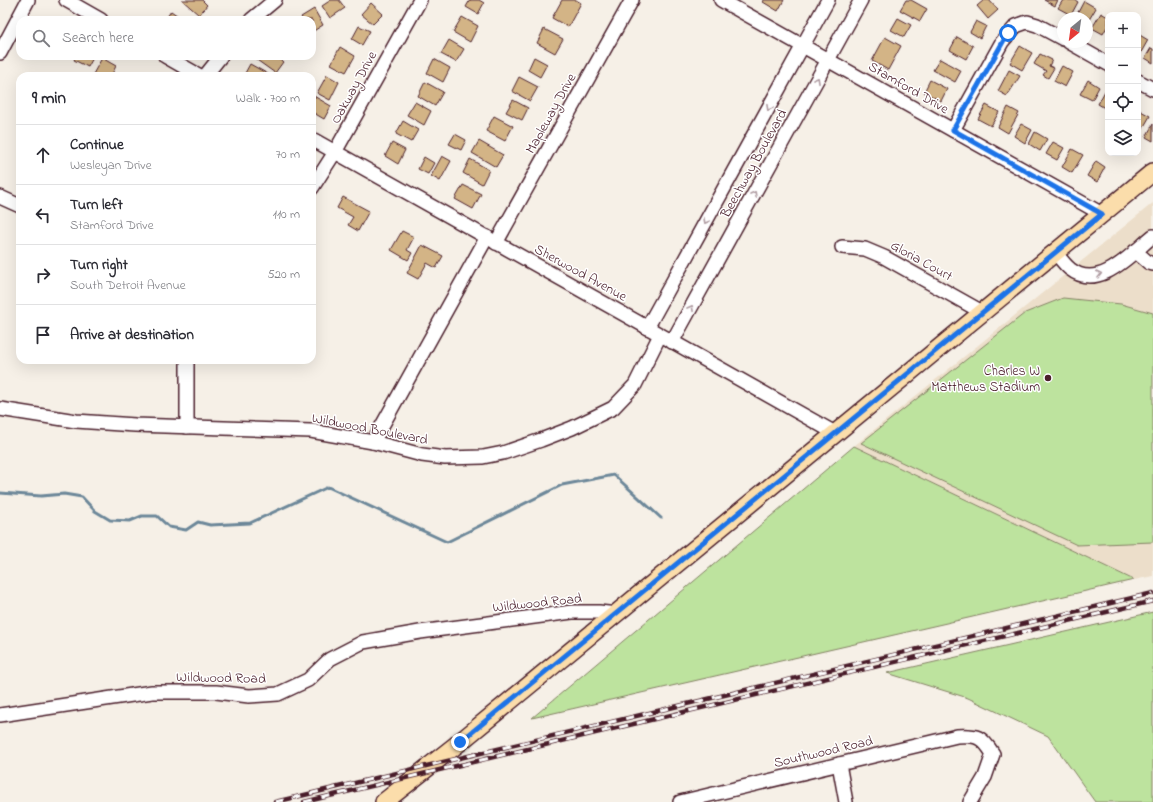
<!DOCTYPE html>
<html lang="en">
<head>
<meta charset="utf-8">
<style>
	body { margin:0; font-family:"Indie Flower",sans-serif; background:#f7f7f7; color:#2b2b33 }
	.controls { position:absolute; right:12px; top:12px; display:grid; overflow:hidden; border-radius:8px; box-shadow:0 4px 16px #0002 }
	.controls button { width:36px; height:36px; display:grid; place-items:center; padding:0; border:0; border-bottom:1px solid #e1e1e2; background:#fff; color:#2b2b33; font:20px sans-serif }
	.compass { position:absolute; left:1057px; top:12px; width:36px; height:36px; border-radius:50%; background:#fff; box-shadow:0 4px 16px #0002; rotate:209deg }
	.stop { position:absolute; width:12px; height:12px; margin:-9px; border:3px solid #1a73e8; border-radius:50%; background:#fff }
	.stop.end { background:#1a73e8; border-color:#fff; box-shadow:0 1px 4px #0008 }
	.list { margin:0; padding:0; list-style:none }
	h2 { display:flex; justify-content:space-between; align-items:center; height:52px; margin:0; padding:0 16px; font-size:17px }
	h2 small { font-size:13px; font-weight:400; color:#7c7c81 }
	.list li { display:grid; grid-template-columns:26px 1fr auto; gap:12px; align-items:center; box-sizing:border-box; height:60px; padding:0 16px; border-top:1px solid #e1e1e2 }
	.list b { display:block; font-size:15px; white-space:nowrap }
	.list p { margin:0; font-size:13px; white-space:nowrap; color:#7c7c81 }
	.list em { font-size:13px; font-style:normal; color:#7c7c81 }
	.icon { flex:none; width:22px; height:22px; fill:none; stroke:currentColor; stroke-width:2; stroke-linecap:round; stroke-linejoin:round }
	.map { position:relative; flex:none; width:1153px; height:802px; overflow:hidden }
	.search { position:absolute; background:#fff; box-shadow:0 4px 16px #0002; left:16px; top:16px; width:300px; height:44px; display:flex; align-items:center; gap:10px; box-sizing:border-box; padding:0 14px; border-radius:12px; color:#7c7c81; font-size:15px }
	.panel { position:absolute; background:#fff; box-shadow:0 4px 16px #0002; left:16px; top:72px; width:300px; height:292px; border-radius:12px }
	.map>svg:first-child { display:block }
</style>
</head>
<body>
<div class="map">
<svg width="1153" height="802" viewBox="0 0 1153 802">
	<rect width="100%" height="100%" fill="#f6f0e7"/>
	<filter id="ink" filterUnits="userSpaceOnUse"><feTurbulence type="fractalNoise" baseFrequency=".025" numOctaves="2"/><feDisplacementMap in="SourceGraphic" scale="8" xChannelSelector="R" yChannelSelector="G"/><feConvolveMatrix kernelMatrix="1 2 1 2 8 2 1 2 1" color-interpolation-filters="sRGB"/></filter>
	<g filter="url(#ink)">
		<path fill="#ecdeca" d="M1153,203V576L1134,580L854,446Z"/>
		<g fill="#bde39e" stroke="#848164">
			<path d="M1063,298L1121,304L1153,313V542L1077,545L861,443L1025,313Z"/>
			<path d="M854,446L1134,580L532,718Z"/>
			<path d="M1153,612V802H1095L1048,736L968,698L887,673Z"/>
		</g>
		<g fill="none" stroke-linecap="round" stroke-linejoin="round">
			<path stroke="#6c8799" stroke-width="3" d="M0,493L41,496L64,494L82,497L95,511L110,520L130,521L142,516H157L169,527L186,530L198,522L210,525L250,523L328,487L447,542L562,485L614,475L661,518"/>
		</g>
		<g fill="#d3b486" stroke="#4a1f2b">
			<path d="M182,0H202L207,5L199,15Z"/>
			<path d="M331,0H339L345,8L330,18L322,6Z"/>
			<path d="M470,0H479L484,3L478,14L466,7Z"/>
			<path d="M562,0H576L581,3L568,27L552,18Z"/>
			<path d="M764,0H784L778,11L763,2Z"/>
			<path d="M906,0H911L927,9L920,21L900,10Z"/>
			<path d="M984,0H989L998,10L988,19L977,6Z"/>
			<path d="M1044,0H1058L1055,6Z"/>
			<path d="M1063,0H1075L1078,2L1071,15L1058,8Z"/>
			<path d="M1084,1L1096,8L1087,23V18H1075Z"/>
			<path d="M371,3L383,14L373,24L361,14Z"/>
			<path d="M314,9L323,25L312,32V20H303L301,17Z"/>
			<path d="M171,11L184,20H165Z"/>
			<path d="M1101,13L1108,17V25L1103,34L1092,28Z"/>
			<path d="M462,17L478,26L470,42L453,32Z"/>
			<path d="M898,18L911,25L904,37L891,30Z"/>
			<path d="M976,21L986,26L980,38L970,32Z"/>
			<path d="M359,26L370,31L362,45L352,39Z"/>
			<path d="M544,29L563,39L555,53L537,43Z"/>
			<path d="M1138,34L1148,40L1139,56L1138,55Z"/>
			<path d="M885,37L901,46L888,70L872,61Z"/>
			<path d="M957,37L973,46L966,59L950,50Z"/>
			<path d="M449,40L464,49L456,62L441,54Z"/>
			<path d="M1020,46L1032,53L1022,70L1010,63Z"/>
			<path d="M340,47L355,56L346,72L331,64Z"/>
			<path d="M1151,48L1153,49V63L1145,58Z"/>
			<path d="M1040,54L1052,60L1049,66L1054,68L1048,78L1043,75L1046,71L1034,64Z"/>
			<path d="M76,56H94L88,67L74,60Z"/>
			<path d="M255,56H276L283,62L275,73L254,58Z"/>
			<path d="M534,57L547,64L540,77L528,70Z"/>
			<path d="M102,58L116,66L111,76H92Z"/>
			<path d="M434,59L450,68L443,82L427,73Z"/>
			<path d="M940,59L961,71L955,82L933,70Z"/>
			<path d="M250,64L268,74L267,76L244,75Z"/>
			<path d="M1062,66L1073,72L1065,87L1054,81Z"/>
			<path d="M1009,70L1020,76L1007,96L998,91Z"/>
			<path d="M327,75L339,82L330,100L317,93Z"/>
			<path d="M519,77L538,87L530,101L512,91Z"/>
			<path d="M930,80L947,89L941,101L924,92Z"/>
			<path d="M1088,80L1099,87L1092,100L1080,94Z"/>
			<path d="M425,82L443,92L435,106L418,96Z"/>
			<path d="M1105,91L1108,93V110L1098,104Z"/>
			<path d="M312,95L331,106L324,119L312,112Z"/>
			<path d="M513,100L528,108L522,120L506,112Z"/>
			<path d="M415,102L431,111L424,125L407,115Z"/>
			<path d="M986,105L999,112L991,126L978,119Z"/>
			<path d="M1008,107L1019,113L1008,133L998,127Z"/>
			<path d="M1139,110L1150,116L1138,137V111Z"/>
			<path d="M494,116L513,126L505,141L486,131Z"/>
			<path d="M403,121L418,130L411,142L396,134Z"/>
			<path d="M1021,124L1032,130L1025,143L1014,136Z"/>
			<path d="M1153,124V141L1146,137Z"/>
			<path d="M1035,132L1047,139L1040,151L1029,144Z"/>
			<path d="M455,134L466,140L461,150L449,144Z"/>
			<path d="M479,141L503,155L496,167L472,153Z"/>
			<path d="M1053,142L1064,148L1057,160L1046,154Z"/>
			<path d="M392,143L405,150L398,164L385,156Z"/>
			<path d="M1072,149L1083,155L1072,173L1062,167Z"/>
			<path d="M442,156L451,161L440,181L431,176Z"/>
			<path d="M424,157L434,163L428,174L418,169Z"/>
			<path d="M470,159L489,170L482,184L463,173Z"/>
			<path d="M1096,161L1105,167L1097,182L1087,176Z"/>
			<path d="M463,185L481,194L473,209L455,199Z"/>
			<path d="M343,197L369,211L358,231L348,225L353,217L337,208Z"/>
			<path d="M402,231L414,237L407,250L412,253L408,260L391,250Z"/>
			<path d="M422,245L443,256L436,268L427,263L418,279L407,273Z"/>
		</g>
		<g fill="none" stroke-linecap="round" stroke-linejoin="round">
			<defs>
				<g id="minor">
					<path d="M66,0L101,20"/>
					<path d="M721,0L1102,214"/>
					<path d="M251,20L275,0"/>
					<path d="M1069,42L1108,64"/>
					<path d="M0,53L28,0"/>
					<path d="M165,56L200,76"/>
					<path d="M205,76L221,56"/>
					<path d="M1138,81L1153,89"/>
					<path d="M953,130L1002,42L1016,26L1027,22L1037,25L1063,39"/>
					<path d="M312,139L835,433"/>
					<path d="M312,188L335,152L420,0"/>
					<path d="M0,197L20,206"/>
					<path d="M496,243L632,0"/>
					<path d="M842,247L865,249L884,257L982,312"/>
					<path d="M1135,251L1149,263L1153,264"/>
					<path d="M1055,252C1060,258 1064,264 1070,269C1099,292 1132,253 1153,236"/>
					<path d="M647,328L828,0"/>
					<path d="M672,342L861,0"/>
					<path d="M0,409L76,421L135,425L311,431L373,442L422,455L445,458L483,457L503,453L541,440L572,428L613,408L635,385L660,335"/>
					<path d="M187,427V360"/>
					<path d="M373,442L487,237"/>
					<path d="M0,715L152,692H216L249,696L278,694L308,680L330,659L363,642L420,632L572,612H599L617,614"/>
					<path d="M839,764L846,802"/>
					<path d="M680,802L957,736C977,735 982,736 993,754L985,777L970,802"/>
				</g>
				<path id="major" d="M384,802L460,742L1153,172"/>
			</defs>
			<use href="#minor" stroke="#4a1f2b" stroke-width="16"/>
			<use href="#major" stroke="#4a1f2b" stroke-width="20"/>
			<use href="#minor" stroke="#fff" stroke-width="13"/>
			<use href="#major" stroke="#fbddab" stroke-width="17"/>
			<defs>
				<g id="rail">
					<path d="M275,802L1153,593"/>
					<path d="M304,802L1153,601"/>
				</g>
			</defs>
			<use href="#rail" stroke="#4a1f2b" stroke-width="4.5"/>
			<use href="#rail" stroke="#fff" stroke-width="3" stroke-dasharray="9" stroke-linecap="butt"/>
		</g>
		<defs><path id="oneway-chevron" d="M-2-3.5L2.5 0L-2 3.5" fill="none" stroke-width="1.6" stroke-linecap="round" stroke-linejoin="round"/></defs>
		<g stroke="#ae9aa0">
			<use href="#oneway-chevron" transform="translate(817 80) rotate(-61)"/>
			<use href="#oneway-chevron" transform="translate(769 108) rotate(119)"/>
			<use href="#oneway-chevron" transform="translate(754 194) rotate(-61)"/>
			<use href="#oneway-chevron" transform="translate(706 221) rotate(119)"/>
			<use href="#oneway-chevron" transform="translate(1099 274) rotate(-14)"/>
			<use href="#oneway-chevron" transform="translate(691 308) rotate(-61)"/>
		</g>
	</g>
	<g fill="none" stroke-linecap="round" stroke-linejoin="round" filter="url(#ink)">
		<path stroke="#1a73e8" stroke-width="5" d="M460,742L1102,214L953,130L1008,33"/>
	</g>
	<circle fill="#4a1f2b" stroke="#fff" stroke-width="1.5" cx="1048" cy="378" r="4"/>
	<g text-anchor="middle" stroke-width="3" stroke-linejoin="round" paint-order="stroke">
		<g font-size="14" fill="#4a1f2b" stroke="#fff">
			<text transform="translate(353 87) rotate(-61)" y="5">Oakway Drive</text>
			<text transform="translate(909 87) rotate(30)" y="5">Stamford Drive</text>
			<text transform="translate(550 113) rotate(-61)" y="5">Mapleway Drive</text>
			<text transform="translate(753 163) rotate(-61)" y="5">Beechway Boulevard</text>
			<text transform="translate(922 260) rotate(29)" y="5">Gloria Court</text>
			<text transform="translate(581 272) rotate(29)" y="5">Sherwood Avenue</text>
			<text transform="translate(370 428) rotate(11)" y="5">Wildwood Boulevard</text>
			<text transform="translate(537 602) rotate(-6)" y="5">Wildwood Road</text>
			<text transform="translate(221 677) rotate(1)" y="5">Wildwood Road</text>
			<text transform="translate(823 751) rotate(-13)" y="5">Southwood Road</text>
		</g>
		<g font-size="14" fill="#4a1f2b" stroke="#fff" text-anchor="end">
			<text x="1040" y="375">Charles W<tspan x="1040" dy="16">Matthews Stadium</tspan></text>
		</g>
	</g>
</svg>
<div class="controls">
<button>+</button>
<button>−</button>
<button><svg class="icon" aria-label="locate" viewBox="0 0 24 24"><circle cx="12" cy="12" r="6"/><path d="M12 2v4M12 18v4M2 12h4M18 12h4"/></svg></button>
<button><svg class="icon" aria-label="layers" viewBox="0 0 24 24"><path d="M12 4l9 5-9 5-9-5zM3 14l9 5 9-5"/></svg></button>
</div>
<svg class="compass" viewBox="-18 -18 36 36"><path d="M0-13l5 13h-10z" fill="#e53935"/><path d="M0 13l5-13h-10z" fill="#7c7c81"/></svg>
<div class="stop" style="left:1008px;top:33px"></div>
<div class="stop end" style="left:460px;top:742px"></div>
<div class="search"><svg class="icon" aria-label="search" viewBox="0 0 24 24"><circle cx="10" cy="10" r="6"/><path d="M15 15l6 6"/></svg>Search here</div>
<section class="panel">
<h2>9 min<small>Walk · 700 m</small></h2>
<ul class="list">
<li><svg class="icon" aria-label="ahead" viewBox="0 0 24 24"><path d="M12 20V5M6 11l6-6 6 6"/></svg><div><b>Continue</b><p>Wesleyan Drive</p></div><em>70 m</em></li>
<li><svg class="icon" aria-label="left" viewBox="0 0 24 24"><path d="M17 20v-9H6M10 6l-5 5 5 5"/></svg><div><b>Turn left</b><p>Stamford Drive</p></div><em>110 m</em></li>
<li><svg class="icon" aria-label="right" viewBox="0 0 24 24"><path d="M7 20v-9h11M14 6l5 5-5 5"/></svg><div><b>Turn right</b><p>South Detroit Avenue</p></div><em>520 m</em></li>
<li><svg class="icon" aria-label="arrive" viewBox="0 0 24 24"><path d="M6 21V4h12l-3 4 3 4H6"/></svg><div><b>Arrive at destination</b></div></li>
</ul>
</section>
</div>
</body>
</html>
